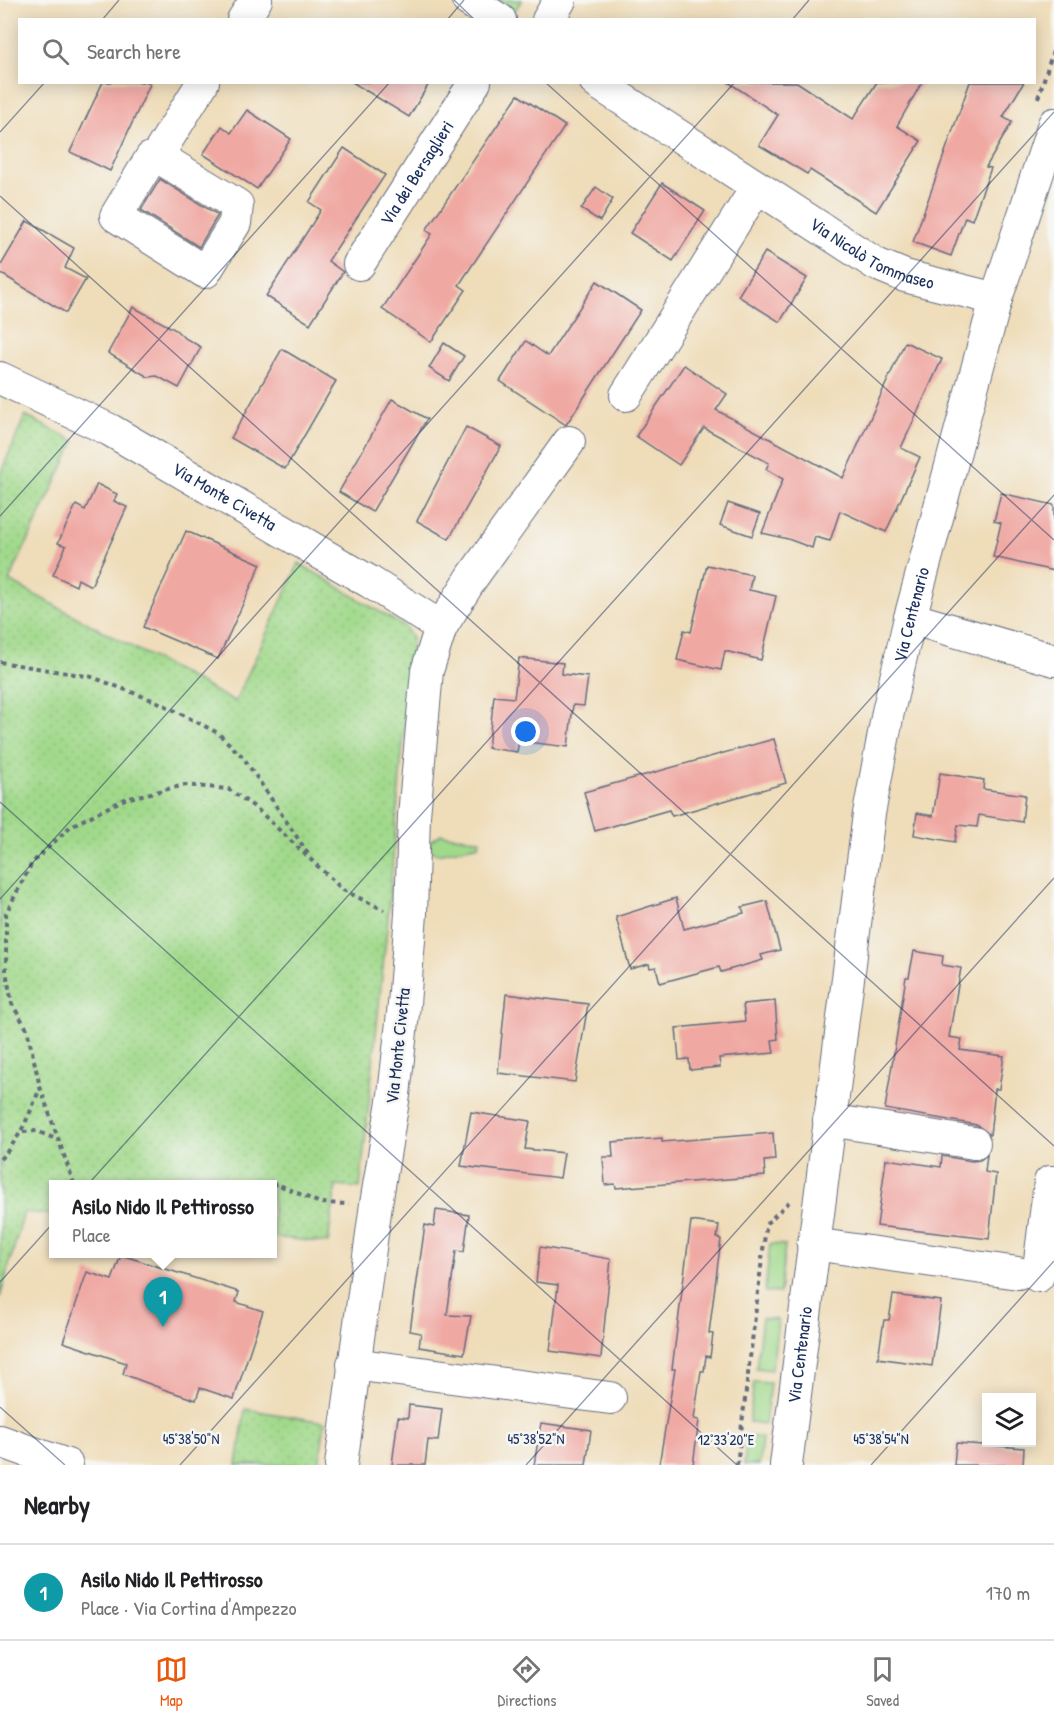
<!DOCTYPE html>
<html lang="en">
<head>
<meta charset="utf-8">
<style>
	body { margin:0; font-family:"Patrick Hand",sans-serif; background:#f2f2f2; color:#202124 }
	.controls { position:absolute; right:18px; bottom:18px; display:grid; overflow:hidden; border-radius:0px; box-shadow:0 3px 15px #0003 }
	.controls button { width:54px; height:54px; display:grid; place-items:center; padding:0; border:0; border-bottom:2px solid #e0e0e0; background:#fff; color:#202124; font:30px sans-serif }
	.you { position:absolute; left:526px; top:732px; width:21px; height:21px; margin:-15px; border:4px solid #fff; border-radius:50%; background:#1a73e8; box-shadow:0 0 0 9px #1a73e833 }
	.badge { display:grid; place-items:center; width:39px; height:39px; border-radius:50%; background:#ea580c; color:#fff; font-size:20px; font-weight:700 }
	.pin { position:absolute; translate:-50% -50px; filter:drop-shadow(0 2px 3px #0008) }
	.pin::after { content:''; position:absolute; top:32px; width:21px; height:18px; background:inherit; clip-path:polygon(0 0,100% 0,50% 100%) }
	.popup { position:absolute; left:49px; top:1180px; width:228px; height:78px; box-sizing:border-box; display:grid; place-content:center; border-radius:0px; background:#fff; filter:drop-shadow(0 2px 4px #0005); font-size:20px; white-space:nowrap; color:#757577 }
	.popup b { font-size:22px; color:#202124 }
	.popup::after { content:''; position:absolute; left:50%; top:100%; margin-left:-12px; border:12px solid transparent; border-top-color:#fff }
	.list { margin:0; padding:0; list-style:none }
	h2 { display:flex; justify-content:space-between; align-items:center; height:78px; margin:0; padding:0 24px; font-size:26px }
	h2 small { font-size:20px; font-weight:400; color:#757577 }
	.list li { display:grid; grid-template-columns:39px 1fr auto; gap:18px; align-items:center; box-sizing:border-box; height:96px; padding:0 24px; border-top:2px solid #e0e0e0 }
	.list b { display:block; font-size:22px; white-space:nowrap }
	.list p { margin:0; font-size:20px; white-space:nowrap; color:#757577 }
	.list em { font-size:20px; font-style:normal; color:#757577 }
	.icon { flex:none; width:33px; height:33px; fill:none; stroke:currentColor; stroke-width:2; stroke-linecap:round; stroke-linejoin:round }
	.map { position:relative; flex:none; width:1054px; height:1465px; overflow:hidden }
	.search { position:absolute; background:#fff; box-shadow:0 3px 15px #0003; left:18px; right:18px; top:18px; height:66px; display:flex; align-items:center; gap:15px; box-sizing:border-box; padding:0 21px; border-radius:0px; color:#757577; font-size:22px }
	.sheet { height:174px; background:#fff }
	nav { display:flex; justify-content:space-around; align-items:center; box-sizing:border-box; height:84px; border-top:2px solid #e0e0e0; background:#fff; font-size:16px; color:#757577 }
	nav a { display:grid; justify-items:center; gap:3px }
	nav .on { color:#ea580c }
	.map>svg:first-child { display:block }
</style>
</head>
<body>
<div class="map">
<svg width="1054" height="1465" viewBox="0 0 1054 1465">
	<defs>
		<pattern id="park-dots" width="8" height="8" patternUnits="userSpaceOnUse" patternTransform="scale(1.5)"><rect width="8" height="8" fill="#a1d98b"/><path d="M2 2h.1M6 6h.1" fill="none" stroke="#8abb7a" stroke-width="1.8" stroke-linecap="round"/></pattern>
	</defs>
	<rect width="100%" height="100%" fill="#f6f6f2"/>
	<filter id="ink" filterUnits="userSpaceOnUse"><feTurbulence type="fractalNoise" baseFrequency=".0167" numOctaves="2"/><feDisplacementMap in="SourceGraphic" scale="12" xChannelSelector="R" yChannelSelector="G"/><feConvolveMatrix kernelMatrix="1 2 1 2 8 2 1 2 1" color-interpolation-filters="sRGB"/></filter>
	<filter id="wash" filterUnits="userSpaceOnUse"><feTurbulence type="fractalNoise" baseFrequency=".008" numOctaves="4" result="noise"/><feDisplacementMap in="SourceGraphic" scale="24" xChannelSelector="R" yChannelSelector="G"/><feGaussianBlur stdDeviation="1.35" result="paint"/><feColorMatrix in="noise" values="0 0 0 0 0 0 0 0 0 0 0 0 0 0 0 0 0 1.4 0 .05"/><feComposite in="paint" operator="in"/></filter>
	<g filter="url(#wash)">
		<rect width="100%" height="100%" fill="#efddba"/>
		<g fill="#a1d98b" stroke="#5e8474" stroke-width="1.5">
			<path d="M441,834L480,840L479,845L437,854L430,849V841Z"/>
			<path d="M770,1244L785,1245L780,1293L765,1292Z"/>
			<path d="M762,1318L778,1320L772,1370L756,1368Z"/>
			<path d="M754,1382L770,1383L765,1424L749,1422Z"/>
			<path d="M747,1436L762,1438L759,1465H744Z"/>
		</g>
		<g fill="url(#park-dots)" stroke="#5e8474" stroke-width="1.5">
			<path d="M492,0H522L513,13Z"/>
			<path d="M25,416L75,441L9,581L235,702L299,563L405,627L412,638L387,928L360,1188L336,1186L328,1243L273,1237L272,1184H54L53,1215L24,1212L0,1298V475Z"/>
			<path d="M245,1409L325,1422L319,1465H237Z"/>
		</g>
		<g id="blocks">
			<g fill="#f0a8a3">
				<path d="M103,82H151L110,171L70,152Z"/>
				<path d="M352,82H430L409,117Z"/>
				<path d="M728,82H797L853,119L877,82H922L897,126L921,141L876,212L810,170L807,174L759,145L778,115Z"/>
				<path d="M970,82H1024L1003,117L1012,122L986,167L991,168L972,220L965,217L951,256L913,242Z"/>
				<path d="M518,95L565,126L459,285L466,290L431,342L382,309L432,234L426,230Z"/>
				<path d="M247,110L291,139L257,189L203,154L222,126L231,133Z"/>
				<path d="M344,148L385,175L328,261L343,272L310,324L266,296L321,210L309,202Z"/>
				<path d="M160,179L218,215L199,247L141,210Z"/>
				<path d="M662,183L705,211L673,261L630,233Z"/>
				<path d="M596,187L613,199L600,221L581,209Z"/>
				<path d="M27,221L74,248L65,268L86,279L66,313L0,273V267Z"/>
				<path d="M765,252L807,278L780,322L738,296Z"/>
				<path d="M597,281L641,310L566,425L500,381L526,341L548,356Z"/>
				<path d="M133,307L176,330L183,337L201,347L179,388L157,376L148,377L108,353Z"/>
				<path d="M905,342L942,359L901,448L920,457L886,532L840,511L830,541L815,537L812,548L788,539L762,533L783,479L766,469L769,463L704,428L679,465L636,436L684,365L727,394L716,410L843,478Z"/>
				<path d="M444,343L464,356L449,381L429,368Z"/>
				<path d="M282,349L336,381L285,469L231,438Z"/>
				<path d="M392,399L427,419L372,512L339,492Z"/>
				<path d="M466,427L501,446L449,539L417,521Z"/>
				<path d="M97,484L117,494L114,501L127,507L91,586L78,579L76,586L53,575L66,546L58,543L76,505L85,510Z"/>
				<path d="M1001,493L1054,505V571L993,557L1001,523L994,521Z"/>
				<path d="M728,503L760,514L752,536L720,525Z"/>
				<path d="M186,531L261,564L218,659L143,627Z"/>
				<path d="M707,565L752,575L749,590L776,596L761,660L725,651L721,670L677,660L684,630L691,632Z"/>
				<path d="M519,658L563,663L562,674L588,677L584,706L573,705L568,747L519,741L517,752L488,748L494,696L514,698Z"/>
				<path d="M774,739L786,783L672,816L669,810L595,831L584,792Z"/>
				<path d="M940,773L984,780L983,789L1025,795L1022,822L979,815L977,827L958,825L955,842L914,835L917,813L933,816Z"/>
				<path d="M676,898L684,929L744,913L742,907L767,901L780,950L761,955L763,960L721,972L719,967L660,983L656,967L650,968L649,964L630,969L616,917Z"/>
				<path d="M914,951L943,956L942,965L961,968L949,1037L962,1039L960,1050L1004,1056L999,1089H995L990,1135L977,1125L885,1109L906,977H909Z"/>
				<path d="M506,994L588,1004L575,1082L498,1073Z"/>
				<path d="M775,1001L778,1039L772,1040L774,1053L719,1058L720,1067L690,1070L689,1059L679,1060L676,1028L745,1021L743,1004Z"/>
				<path d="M471,1112L530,1121L525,1149L564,1153L560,1178L461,1166Z"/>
				<path d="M773,1133L775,1160L764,1161L765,1176L616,1188L615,1184L605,1185L603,1157H613L612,1142L662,1138V1142Z"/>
				<path d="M987,1155L985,1172L996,1174L989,1239L877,1226L886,1159L941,1167L942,1156L972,1161L980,1160Z"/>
				<path d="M436,1210L469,1215L464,1252L456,1251L447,1315L471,1316L464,1354L419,1347L421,1333L410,1331L425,1225L434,1227Z"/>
				<path d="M691,1221L719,1225L717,1238L721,1239L709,1333L713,1334L710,1357L706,1356L704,1371H701L694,1419L699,1420L693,1465H659L675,1369H672Z"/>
				<path d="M540,1247L611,1259L601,1358L550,1351L558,1285L536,1282Z"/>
				<path d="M121,1255L239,1292L236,1302L263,1311L234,1399L200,1388L196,1400L163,1389L123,1374L126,1363L63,1342L87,1272L112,1280Z"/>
				<path d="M893,1295L941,1301L932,1366L878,1358L884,1320H889Z"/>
				<path d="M409,1405L442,1409L438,1441L428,1440L425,1465H392L398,1417L408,1418Z"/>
				<path d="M541,1423L591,1430L586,1465H534Z"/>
				<path d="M956,1443L1024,1448L1023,1465H954Z"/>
			</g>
		</g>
	</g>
	<g filter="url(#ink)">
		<use href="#blocks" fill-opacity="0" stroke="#656c7e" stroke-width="1.5"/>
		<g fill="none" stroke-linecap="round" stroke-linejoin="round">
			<defs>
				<g id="minor">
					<path d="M468,0L500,20"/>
					<path d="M243,20L256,0"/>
					<path d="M548,20L560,0"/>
					<path id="s1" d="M596,82L876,264L905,276L996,299"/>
					<path d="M157,156L151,158L116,216L205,272L235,223L237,205L157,156L203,82"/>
					<path id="s2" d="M359,264L475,82"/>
					<path id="s3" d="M0,378L110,430L370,582L441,627L427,671L414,816L411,914L404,1004L394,1095L376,1204L341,1465"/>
					<path d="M626,395L757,187"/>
					<path d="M910,618L1054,660"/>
					<path d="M441,627L473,576L569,442"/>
					<path d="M829,1120L974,1143"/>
					<path d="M813,1244L1018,1273"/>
					<path d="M1038,1276L1050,1182H1054"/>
					<path d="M353,1364L610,1398"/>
					<path d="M0,1441L67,1465"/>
					<path id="s4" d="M786,1465L869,814L888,712L910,618L996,299L1054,124"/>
				</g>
			</defs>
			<use href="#minor" stroke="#656c7e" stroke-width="34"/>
			<g stroke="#656c7e" stroke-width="4" stroke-dasharray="4.5 4.5" stroke-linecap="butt">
				<path d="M1038,98L1054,48"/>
				<path d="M0,662L92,677L160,703L218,733L243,757L309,855"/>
				<path d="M23,1132L37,1131L58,1140"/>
				<path d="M0,1159C21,1138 29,1115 40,1088"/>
				<path d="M74,1184L40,1087L27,1029L12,1004L6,971V913L32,863L71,826L125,799L185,785L228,789L256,808L343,890L384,910"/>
				<path d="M272,1185L277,1184L320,1203L349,1204"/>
				<path d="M737,1465L765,1234L767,1223L789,1202"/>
			</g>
			<use href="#minor" stroke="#fff" stroke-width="32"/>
		</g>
	</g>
	<path fill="none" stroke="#1b2f5e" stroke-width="1.5" stroke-opacity="0.45" d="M454,0L475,20M102,20L119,0M447,20L464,0M792,20L809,0M545,82L1054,540M0,132L45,82M0,196L1054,1146M0,516L390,82M0,802L737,1465M0,899L735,82M0,1282L1054,112M0,1407L65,1465M180,1465L1054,495M526,1465L1054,878M871,1465L1054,1261"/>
	<g text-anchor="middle" stroke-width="5" stroke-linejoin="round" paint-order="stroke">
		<g font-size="18" fill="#1b2f5e" stroke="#f6f6f2">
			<text dy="6" stroke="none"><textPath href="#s2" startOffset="108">Via dei Bersaglieri</textPath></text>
			<text dy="6" stroke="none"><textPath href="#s1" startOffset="326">Via Nicolò Tommaseo</textPath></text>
			<text dy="6" stroke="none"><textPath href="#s3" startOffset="254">Via Monte Civetta</textPath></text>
			<text dy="6" stroke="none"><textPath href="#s4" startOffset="860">Via Centenario</textPath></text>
			<text transform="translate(398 1046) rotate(-84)" y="6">Via Monte Civetta</text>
			<text dy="6" stroke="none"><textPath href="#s4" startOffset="111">Via Centenario</textPath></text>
		</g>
	</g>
	<g font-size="15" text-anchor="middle" fill="#1b2f5e" stroke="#f6f6f2" stroke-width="5" stroke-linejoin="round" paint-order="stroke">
		<text x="191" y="1444">45°38'50"N</text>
		<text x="536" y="1444">45°38'52"N</text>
		<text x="881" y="1444">45°38'54"N</text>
		<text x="726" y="1445">12°33'20"E</text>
	</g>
</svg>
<div class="controls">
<button><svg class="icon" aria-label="layers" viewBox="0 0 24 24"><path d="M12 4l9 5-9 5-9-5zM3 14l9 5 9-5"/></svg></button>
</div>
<div class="you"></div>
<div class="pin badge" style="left:163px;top:1327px;background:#0f9aa8">1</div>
<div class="popup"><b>Asilo Nido Il Pettirosso</b>Place</div>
<div class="search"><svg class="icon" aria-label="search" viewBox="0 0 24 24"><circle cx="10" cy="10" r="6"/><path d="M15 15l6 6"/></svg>Search here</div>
</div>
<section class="sheet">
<h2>Nearby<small></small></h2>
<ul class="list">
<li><span class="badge" style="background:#0f9aa8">1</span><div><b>Asilo Nido Il Pettirosso</b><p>Place · Via Cortina d'Ampezzo</p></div><em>170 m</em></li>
</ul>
</section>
<nav>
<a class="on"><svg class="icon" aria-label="map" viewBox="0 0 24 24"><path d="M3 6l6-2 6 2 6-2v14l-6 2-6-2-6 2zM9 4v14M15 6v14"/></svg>Map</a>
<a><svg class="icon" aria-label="directions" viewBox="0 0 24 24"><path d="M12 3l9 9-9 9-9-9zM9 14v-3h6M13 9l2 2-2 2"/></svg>Directions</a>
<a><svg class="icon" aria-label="saved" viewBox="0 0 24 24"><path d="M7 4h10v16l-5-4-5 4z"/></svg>Saved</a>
</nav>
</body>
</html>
